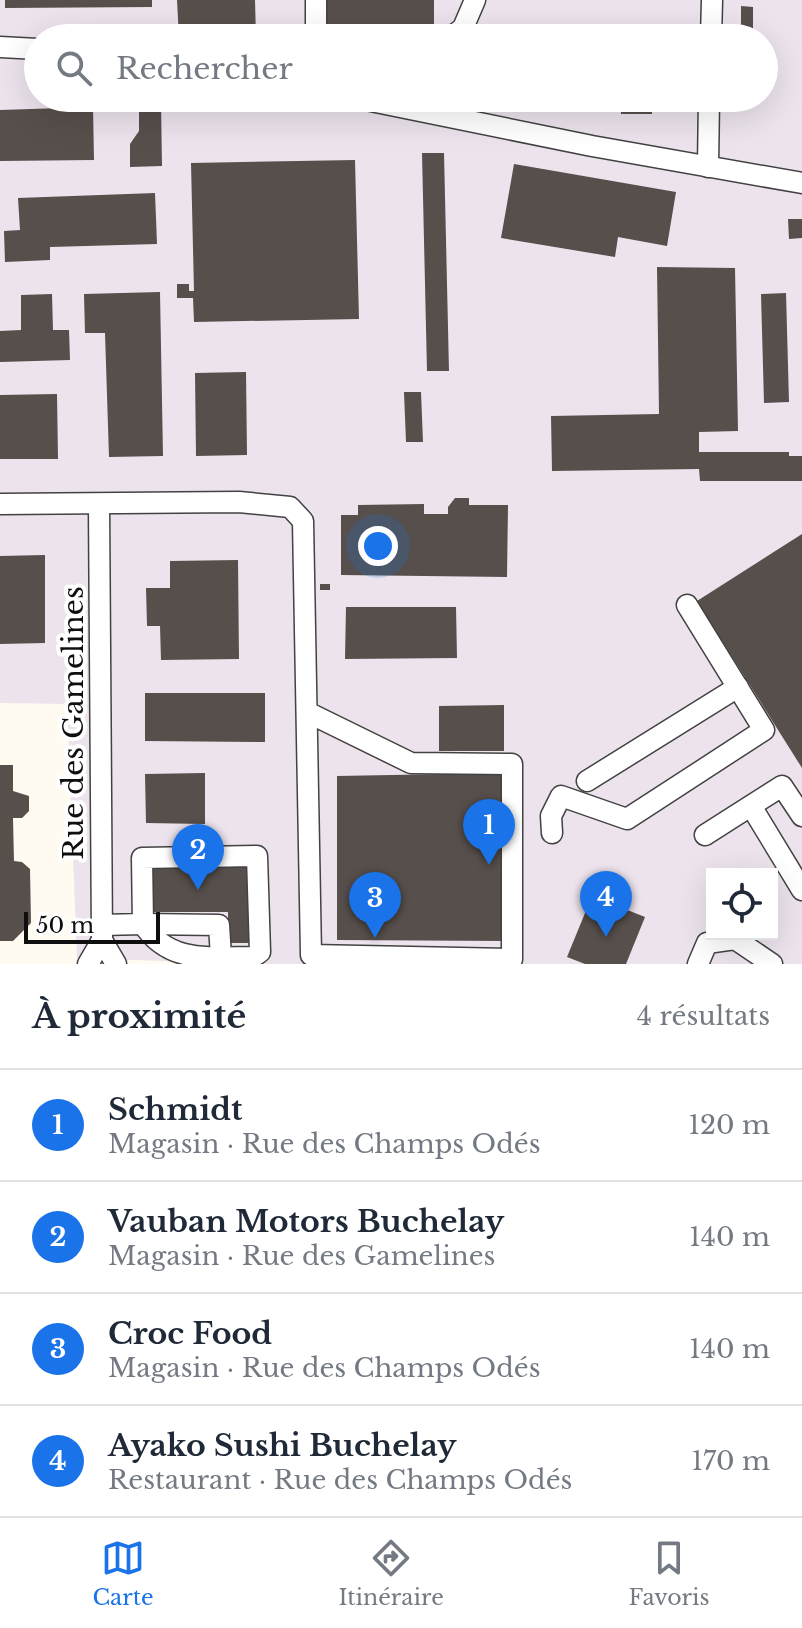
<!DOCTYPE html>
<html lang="fr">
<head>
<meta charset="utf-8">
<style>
	body { margin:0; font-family:"Libre Baskerville",serif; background:#f2f2f3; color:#1f2937 }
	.controls { position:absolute; right:24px; bottom:24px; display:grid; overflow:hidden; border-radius:0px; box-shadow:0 8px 32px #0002 }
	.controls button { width:72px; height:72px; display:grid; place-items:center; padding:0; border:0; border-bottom:2px solid #e0e1e3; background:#fff; color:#1f2937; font:40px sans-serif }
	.scale { position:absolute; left:24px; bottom:20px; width:136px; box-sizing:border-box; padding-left:8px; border:4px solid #0f0f0f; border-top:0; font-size:22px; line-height:28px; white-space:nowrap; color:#0f0f0f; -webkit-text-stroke:6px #fff; paint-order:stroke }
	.you { position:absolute; left:378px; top:546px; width:28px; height:28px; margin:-20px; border:6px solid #fff; border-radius:50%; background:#1a73e8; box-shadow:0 0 0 12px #1a73e833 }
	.badge { display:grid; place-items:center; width:52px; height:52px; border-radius:50%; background:#1a73e8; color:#fff; font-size:26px; font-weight:700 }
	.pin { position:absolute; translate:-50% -66px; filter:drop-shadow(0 2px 4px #0008) }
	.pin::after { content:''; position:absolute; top:42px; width:28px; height:24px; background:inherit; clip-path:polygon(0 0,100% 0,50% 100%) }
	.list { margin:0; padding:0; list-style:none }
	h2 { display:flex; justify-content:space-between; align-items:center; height:104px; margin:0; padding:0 32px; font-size:34px }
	h2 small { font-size:26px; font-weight:400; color:#747a83 }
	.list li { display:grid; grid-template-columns:52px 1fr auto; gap:24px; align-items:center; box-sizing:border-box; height:112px; padding:0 32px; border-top:2px solid #e0e1e3 }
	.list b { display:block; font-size:30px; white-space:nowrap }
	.list p { margin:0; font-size:26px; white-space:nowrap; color:#747a83 }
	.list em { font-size:26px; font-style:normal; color:#747a83 }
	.icon { flex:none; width:44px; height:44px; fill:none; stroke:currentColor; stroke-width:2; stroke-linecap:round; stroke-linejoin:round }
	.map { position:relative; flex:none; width:802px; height:964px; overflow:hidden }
	.search { position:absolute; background:#fff; box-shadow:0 8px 32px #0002; left:24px; right:24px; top:24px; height:88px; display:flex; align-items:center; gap:20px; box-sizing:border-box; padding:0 28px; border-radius:44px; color:#747a83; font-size:30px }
	.sheet { height:552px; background:#fff }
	nav { display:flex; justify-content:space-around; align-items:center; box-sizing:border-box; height:112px; border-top:2px solid #e0e1e3; background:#fff; font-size:22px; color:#747a83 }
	nav a { display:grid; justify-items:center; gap:4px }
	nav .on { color:#1a73e8 }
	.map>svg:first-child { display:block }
</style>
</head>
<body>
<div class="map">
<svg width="802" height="964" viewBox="0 0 802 964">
	<rect width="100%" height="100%" fill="#fffbf1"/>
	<path fill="#ece3ed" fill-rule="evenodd" d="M0,0H802V964H253L77,958L67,704L0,703ZM38,38H764V98H38ZM712,874H772V934H712Z"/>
	<g fill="#574f4b">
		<path d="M5,0H152V7L5,8Z"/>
		<path d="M177,0H255L256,38H179Z"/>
		<rect x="319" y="0" width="115" height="24"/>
		<path d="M741,6L753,7V31H749V38H741Z"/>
		<path d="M764,51L775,54V77H764Z"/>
		<rect x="621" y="98" width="31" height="16"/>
		<path d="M139,101H161L162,166L130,167V144L139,131Z"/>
		<path d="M93,107L94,160L0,161V110Z"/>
		<path d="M422,153H444L449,371H427Z"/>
		<path d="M355,160L359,319L194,322L193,298H177V284H189V291H194L191,163Z"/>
		<path d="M514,164L676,192L667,246L618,237L615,257L501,238Z"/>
		<path d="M155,193L157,244L50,247V260L5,262L4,231L20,230L18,198Z"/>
		<path d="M788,219H802V238L789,239Z"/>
		<path d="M657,267L735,268L738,431L699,432V452H789V456H802V481H700L699,469L552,471L551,416L659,414Z"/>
		<path d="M160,292L163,456L109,457L105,333H85L84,294Z"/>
		<path d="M786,293L789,402L764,403L761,294Z"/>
		<path d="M52,294L53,330H69L70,360L0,362V331L21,330V295Z"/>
		<path d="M246,372L247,455L196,456L195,373Z"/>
		<path d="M404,392H421L423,442H406Z"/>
		<path d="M57,394L58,459H0V395Z"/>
		<path d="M455,498H469V505H508L507,577L341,575V515H358V505L424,504V514H448V507Z"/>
		<path d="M802,534V768L697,601Z"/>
		<path d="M45,555V643L0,644V556Z"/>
		<path d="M238,560L239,659L161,660L160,626H147L146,588H170V561Z"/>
		<rect x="320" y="584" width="10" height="6"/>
		<path d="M346,607H456L457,658L345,659Z"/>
		<path d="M145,693H265V742L145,741Z"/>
		<path d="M504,705V751H439V706Z"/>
		<path d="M0,765H13V791L29,796V811L22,818H13L14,861L22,862L30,869L31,923L13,941H0Z"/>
		<path d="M205,773V824L146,823L145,774Z"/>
		<path d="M501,773L504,941L337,940V776Z"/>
		<path d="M148,867H249V943H228V912H148Z"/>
		<path d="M592,896L645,917L626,964H585L567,957Z"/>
	</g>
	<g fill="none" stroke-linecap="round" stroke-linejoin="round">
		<defs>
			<g id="minor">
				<path d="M316,38V0"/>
				<path d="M450,38L463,28L475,0"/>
				<path d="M711,38L712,0"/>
				<path d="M0,47L38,49"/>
				<path d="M356,98L592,146L802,183"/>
				<path d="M708,167L709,98"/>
				<path d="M0,504L239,502L290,507L303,521L311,955L512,959V764L411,763L307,712"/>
				<path d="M99,505L102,940"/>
				<path d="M587,781L738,687"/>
				<path d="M751,806L802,890"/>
				<path d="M552,833L551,816L561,796L627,819L764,730L687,605"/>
				<path d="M705,835L782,786L802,816"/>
				<path d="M143,924L219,925L221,957"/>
				<path d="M101,925L143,924L142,858L257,856L260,952L253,957C209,957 169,964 143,924"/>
				<path d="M88,964L102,940L116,964"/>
				<path d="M698,964L707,943L735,939L772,964"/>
			</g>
		</defs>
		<use href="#minor" stroke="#424242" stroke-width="23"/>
		<use href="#minor" stroke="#fff" stroke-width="20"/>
	</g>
	<g text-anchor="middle" stroke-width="8" stroke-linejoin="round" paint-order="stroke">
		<g font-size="28" fill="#0f0f0f" stroke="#fff">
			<text transform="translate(73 723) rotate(-90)" y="10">Rue des Gamelines</text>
		</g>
	</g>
</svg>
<div class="controls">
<button><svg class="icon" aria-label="locate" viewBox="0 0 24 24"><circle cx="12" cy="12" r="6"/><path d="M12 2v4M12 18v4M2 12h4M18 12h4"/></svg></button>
</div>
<div class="scale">50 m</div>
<div class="you"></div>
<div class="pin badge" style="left:489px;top:865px">1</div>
<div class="pin badge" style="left:198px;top:890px">2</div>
<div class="pin badge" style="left:375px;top:938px">3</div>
<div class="pin badge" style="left:606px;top:937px">4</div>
<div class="search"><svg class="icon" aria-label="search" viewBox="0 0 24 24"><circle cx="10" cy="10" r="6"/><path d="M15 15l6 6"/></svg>Rechercher</div>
</div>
<section class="sheet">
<h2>À proximité<small>4 résultats</small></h2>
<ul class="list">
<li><span class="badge">1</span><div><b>Schmidt</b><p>Magasin · Rue des Champs Odés</p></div><em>120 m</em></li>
<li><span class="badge">2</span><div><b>Vauban Motors Buchelay</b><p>Magasin · Rue des Gamelines</p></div><em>140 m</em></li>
<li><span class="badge">3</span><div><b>Croc Food</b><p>Magasin · Rue des Champs Odés</p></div><em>140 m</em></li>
<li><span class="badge">4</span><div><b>Ayako Sushi Buchelay</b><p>Restaurant · Rue des Champs Odés</p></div><em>170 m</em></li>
</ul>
</section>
<nav>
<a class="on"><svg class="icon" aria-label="map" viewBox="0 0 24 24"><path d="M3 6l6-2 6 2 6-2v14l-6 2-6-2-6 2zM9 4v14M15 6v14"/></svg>Carte</a>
<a><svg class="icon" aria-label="directions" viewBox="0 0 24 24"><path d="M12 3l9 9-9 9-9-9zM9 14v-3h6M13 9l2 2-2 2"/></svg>Itinéraire</a>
<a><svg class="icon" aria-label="saved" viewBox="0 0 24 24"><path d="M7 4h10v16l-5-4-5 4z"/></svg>Favoris</a>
</nav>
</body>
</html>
